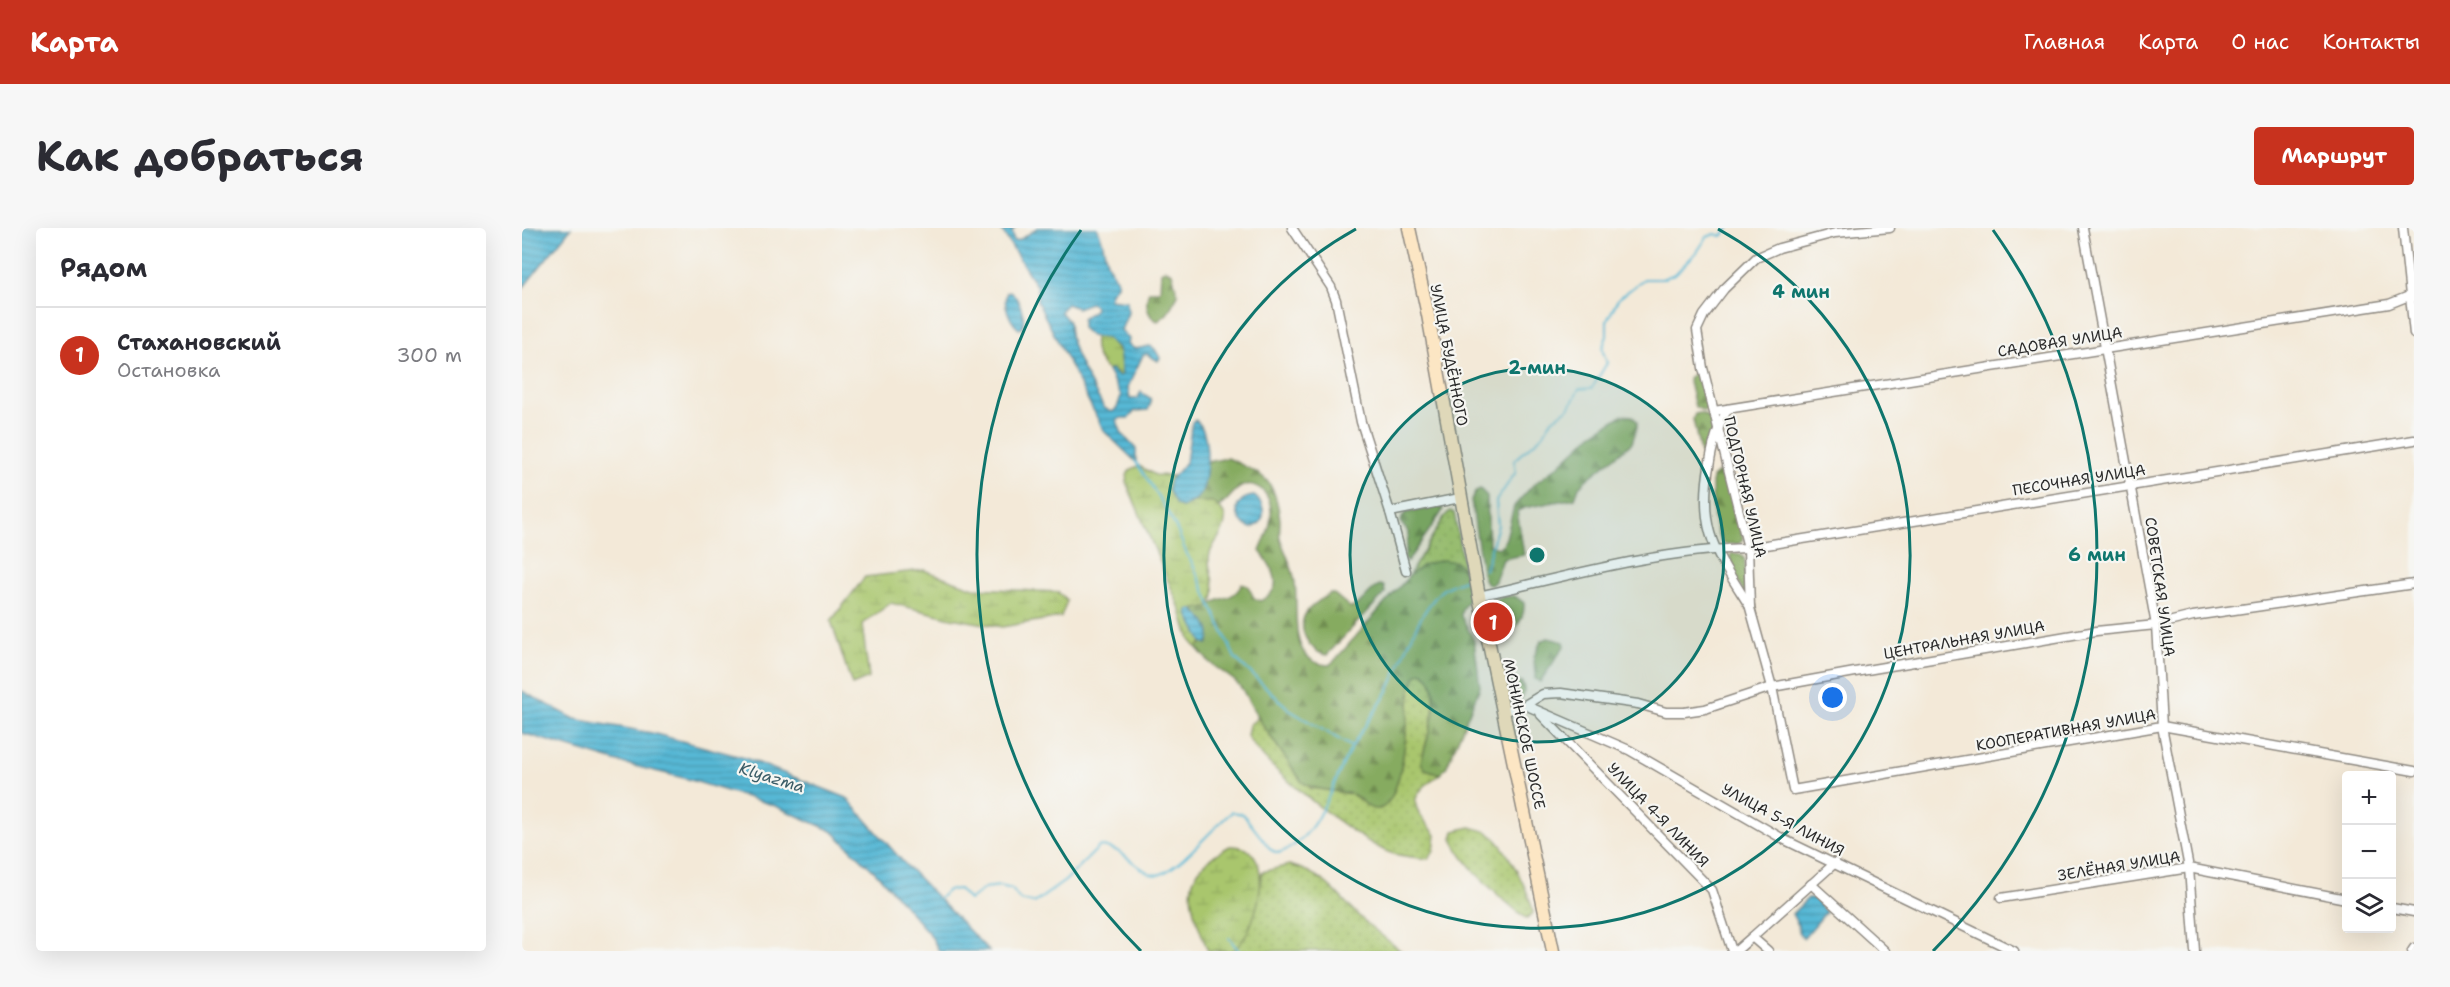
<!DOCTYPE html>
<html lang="ru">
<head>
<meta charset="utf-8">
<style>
	body { margin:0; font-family:"Shantell Sans",sans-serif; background:#f7f7f7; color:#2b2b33 }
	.controls { position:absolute; right:18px; bottom:18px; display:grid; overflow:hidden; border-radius:6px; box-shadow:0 6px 24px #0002 }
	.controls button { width:54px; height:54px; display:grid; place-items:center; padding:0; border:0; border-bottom:2px solid #e1e1e2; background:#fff; color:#2b2b33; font:30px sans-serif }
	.you { position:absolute; left:1311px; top:470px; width:21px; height:21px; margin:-15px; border:4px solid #fff; border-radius:50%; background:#1a73e8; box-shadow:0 0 0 9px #1a73e833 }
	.badge { display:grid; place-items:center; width:39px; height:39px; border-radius:50%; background:#c8321e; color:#fff; font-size:20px; font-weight:700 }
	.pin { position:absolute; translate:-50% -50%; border:3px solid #fff; box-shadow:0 2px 6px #0006 }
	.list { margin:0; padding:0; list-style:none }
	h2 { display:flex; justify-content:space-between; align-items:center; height:78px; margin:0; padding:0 24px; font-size:26px }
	h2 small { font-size:20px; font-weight:400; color:#7c7c81 }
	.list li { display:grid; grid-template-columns:39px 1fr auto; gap:18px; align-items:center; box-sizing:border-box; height:96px; padding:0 24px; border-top:2px solid #e1e1e2 }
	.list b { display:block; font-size:22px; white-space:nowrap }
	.list p { margin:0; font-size:20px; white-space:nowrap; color:#7c7c81 }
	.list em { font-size:20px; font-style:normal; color:#7c7c81 }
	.icon { flex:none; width:33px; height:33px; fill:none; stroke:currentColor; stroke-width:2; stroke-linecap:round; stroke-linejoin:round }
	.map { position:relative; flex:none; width:1892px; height:723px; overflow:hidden; border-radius:6px }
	header { display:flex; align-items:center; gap:36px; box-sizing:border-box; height:84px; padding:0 30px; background:#c8321e; color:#fff }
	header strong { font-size:28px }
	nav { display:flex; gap:33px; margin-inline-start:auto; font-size:21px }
	.intro { display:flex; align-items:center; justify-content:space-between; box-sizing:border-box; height:144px; padding:0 36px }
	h1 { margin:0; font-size:42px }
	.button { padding:15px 27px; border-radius:6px; background:#c8321e; color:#fff; font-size:21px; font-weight:700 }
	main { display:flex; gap:36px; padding:0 36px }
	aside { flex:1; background:#fff; border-radius:6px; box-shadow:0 6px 24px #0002 }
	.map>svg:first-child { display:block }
</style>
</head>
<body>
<header>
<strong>Карта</strong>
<nav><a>Главная</a><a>Карта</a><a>О нас</a><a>Контакты</a></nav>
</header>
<div class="intro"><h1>Как добраться</h1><a class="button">Маршрут</a></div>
<main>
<aside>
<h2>Рядом<small></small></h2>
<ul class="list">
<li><span class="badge">1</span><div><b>Стахановский</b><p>Остановка</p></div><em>300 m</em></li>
</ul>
</aside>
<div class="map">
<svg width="1892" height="723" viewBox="0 0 1892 723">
	<defs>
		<pattern id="grass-dots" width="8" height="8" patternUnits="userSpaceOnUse" patternTransform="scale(1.5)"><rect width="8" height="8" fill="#a9c66d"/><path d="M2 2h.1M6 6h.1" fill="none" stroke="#92aa5f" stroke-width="1.8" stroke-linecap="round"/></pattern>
		<pattern id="forest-firs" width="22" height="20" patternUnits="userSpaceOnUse" patternTransform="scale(1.5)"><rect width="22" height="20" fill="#86ab60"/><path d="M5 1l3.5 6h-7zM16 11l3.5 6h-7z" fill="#6e8b4f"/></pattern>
		<pattern id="wetland-marsh" width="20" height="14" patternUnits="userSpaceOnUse" patternTransform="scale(1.5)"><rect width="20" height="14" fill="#a9c66d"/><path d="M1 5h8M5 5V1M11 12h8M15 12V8" fill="none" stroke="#92aa5f"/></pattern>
		<pattern id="water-rules" width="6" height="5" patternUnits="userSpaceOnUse" patternTransform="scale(1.5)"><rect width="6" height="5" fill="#57b8d5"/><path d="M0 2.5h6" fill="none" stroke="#4896ad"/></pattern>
	</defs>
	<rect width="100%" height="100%" fill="#f6f6f2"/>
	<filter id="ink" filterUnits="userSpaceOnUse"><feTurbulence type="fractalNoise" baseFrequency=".0167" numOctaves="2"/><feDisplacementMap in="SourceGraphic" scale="12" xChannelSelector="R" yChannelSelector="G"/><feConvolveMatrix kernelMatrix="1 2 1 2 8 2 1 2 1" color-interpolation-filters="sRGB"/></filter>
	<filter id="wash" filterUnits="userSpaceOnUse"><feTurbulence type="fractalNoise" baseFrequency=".008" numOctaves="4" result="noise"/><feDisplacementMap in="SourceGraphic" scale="24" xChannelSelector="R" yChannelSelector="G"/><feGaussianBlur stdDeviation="1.35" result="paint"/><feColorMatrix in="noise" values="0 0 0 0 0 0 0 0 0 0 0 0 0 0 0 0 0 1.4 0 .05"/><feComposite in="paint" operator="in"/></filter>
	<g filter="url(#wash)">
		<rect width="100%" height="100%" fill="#f3e9d8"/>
		<g fill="url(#grass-dots)" stroke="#6a784c" stroke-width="1.5">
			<path d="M928,283L932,285L933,290L942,344L939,338L901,337L886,349L922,289Z"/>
			<path d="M900,444C925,457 904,512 899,534L903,541L918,546C882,572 890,577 914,607L912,623L907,631C893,629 879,629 866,624C834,611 741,538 725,508L727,497L736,490L780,554L789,560L830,566L842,575L858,581C885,565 884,485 890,453L895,446Z"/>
			<path d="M948,599C954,601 962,602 967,605C983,616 1009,666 1011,685L1005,691C979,671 944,640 930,611L932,603Z"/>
			<path d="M767,637C806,647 814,667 842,693C854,703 867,713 879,723H710C732,701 735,673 740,644Z"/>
		</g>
		<g fill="url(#forest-firs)" stroke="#586b46" stroke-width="1.5">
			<path d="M643,41L650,45L656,67L645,86L636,93C624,89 623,73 627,63H638L639,44Z"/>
			<path d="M1172,145C1181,152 1186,169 1185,181L1182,183L1173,179L1166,150Z"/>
			<path d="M1178,185C1198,192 1193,212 1182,227L1178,225L1171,191L1173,186Z"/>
			<path d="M1100,187L1110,188L1115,193V199L1110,215L1064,252L1057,259L1053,270L1002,280L995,283L1002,327L981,331L973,353L969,357L965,356L961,349L949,272L954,263L958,261L965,268L967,317L976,320L981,316L984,310L992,278L1011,257L1036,238L1070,206Z"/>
			<path d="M706,230C719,237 740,244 748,257C754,267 757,281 758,292C758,299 757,304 758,310C763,325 771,339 773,354C777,382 764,435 807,437L813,432L886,349L901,337L920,332L935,334L942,344L948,369L940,381L939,388L952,412L958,459L924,540L918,546L903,541L899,534C904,513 926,457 900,444L895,446L889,460C885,483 883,577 856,581C845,583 839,569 829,566C812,561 795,564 780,554L736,490L720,461L713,453L687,434L674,419L680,414L685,416L675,384L670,381L686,379C698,366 710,375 720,356L726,358L732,370L738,373C764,361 752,341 738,323C746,305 758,278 739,261C733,257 728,255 721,258C710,262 707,274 696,279L690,274H671C682,262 683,250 685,234Z"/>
			<path d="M1196,244L1204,247L1221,310L1218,316H1201C1190,302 1190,267 1190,249Z"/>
			<path d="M919,278L921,282L918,287L885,334L882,330L887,305L879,295L880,289L883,285Z"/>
			<path d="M1211,325L1219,326L1223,332L1224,369L1210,342L1208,327Z"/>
			<path d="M858,357L862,358L863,365L805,427C788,425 774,401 784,385C789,377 800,371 807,366H812L829,380C841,376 846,362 858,357Z"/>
			<path d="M993,368L1002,375C1003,389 995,402 981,407C977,402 975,396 973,389C967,369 976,369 993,368Z"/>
			<path d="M1026,410L1042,414L1043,417L1018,454L1013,451L1012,429L1019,413Z"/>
			<path d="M992,451L1000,454C1003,461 1003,466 998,473L993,470L987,459Z"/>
		</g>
		<g fill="url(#wetland-marsh)" stroke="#6a784c" stroke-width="1.5">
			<path d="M578,108C597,112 601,130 600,148H597L589,141L586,143C576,133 571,124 573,109Z"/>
			<path d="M617,238L633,247L652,248L646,261L654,277L660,279L671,274H690C695,278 704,284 703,292C703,307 688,316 687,330C686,348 700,364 686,379L666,382V386L680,414L677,418L674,419L668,412L659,383L604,254C605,244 607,241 617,238Z"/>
			<path d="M402,342L452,360L536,364L545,373L539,389L480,399L429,390L369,375L340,396L347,450L330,457L309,393L343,349Z"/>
			<path d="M708,618C756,615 737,690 720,713C718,717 713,720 710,723H686C668,675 652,647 708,618Z"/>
		</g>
		<g fill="url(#water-rules)" stroke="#417280" stroke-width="1.5" fill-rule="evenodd">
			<path d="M0,0H49L0,61Z"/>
			<path d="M478,0H493L490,3L492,13L497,12L516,0H575C582,11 581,22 585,34C587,42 594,47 596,56L590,63L587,71L605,73L606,85L599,102L607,111L606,115C613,125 618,119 628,118L633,121L638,130L636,133L625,126L621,127L606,159L608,171H615L619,164L628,170L629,175L626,182L613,183L607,190H599L595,193L600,206L614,221V234L582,203L515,73V59ZM568,75L572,77L573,81L560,91V100L569,108L584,110L597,121L600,147L596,148L589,141L586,143L599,168L595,180L590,184L582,180C568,153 547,125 547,94L538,83L545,76L555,80Z"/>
			<path d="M488,63C497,69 505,91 500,100L497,101C488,94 480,75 485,64Z"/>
			<path d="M673,192C689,201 687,250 679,265C675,272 668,275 660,279L654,277L646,261L648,252L664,234L670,194Z"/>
			<path d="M732,268C745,276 745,296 729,300C713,294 707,271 732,268Z"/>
			<path d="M670,381C681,389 694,403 685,416L680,414L666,386V382Z"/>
			<path d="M0,463L53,491L130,505L223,530L325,570L383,636L467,723H417L409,708L358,649L310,603L251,577L162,550L100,535L0,505Z"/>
			<path d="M1286,670H1292L1304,684L1282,710L1277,706L1276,697L1270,686Z"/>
		</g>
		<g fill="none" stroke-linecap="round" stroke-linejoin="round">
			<g stroke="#57b8d5" stroke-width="2">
				<path d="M613,233C628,255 643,277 655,302C660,313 663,325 670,335L713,430L769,483L830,519"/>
				<path d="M963,342L976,297L974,273L994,244L992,232L1021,207L1030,192L1048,179L1057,161L1070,160L1085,135L1080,121L1085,108V93L1096,71L1122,51H1140L1153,46L1175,24L1185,9L1193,6L1200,8L1207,0"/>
				<path d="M417,671L426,662L437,661L447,672L463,660L478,658L490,661L498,672L512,675L543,653L578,618C597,619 607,633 622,642C627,646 633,648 639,646C662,636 689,601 710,584L721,586L749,622L756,625C797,613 810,553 830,519C841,499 856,481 867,461C884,428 891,392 918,364C925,357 938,354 947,350"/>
				<path d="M707,710L717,723"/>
			</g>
		</g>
	</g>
	<g filter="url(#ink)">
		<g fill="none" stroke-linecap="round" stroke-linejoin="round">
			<defs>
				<g id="minor">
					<path d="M770,0L809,59L814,72L839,194L868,284L884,343"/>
					<path d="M1368,0L1313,5L1257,20L1234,30L1202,61L1182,87L1175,102L1181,140L1226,320L1228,380L1250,459L1271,562L1640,498L1892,543"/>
					<path d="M1561,0L1634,397L1640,498L1667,640L1673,723"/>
					<path d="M1881,0L1892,106"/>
					<path d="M1206,181C1196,196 1191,216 1188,233C1175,303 1193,323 1228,379"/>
					<path d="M1192,183L1867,76L1892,66"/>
					<path d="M868,284L938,270"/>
					<path d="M957,368C1046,348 1135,322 1226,320L1892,212"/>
					<path d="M1003,477L1021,466L1039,465L1116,476L1144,484H1162L1183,481L1250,459L1333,444L1574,403L1634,397L1671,388L1892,356"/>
					<path d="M982,483L1003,477L1107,522L1263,612L1492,723"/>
					<path d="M1019,487L1190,662L1210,723"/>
					<path d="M1289,656L1363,723"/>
					<path d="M1479,670L1667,640L1824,671"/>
					<path d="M1870,680L1892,684"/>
					<path d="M1230,709L1313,635"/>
					<path d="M1214,723L1230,709L1246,723"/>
					<path d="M1890,723L1892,720"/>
				</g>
				<path id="secondary" d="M887,0L906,87L957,368L1031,723"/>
			</defs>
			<use href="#minor" stroke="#8f8a82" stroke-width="11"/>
			<use href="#secondary" stroke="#8f8a82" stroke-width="15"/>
			<use href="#minor" stroke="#fff" stroke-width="8"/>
			<use href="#secondary" stroke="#fce6c4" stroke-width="12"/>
		</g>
	</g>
	<circle cx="1015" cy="327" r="187" fill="#0f766e" fill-opacity=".12"/>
	<g fill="none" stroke="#0f766e" stroke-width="3">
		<circle cx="1015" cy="327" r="187"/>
		<path d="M1196 1A373 373 0 1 1 834 1"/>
		<path d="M619 723A560 560 0 0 1 559 2M1471 2A560 560 0 0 1 1411 723"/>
	</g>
	<g text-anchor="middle" stroke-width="4.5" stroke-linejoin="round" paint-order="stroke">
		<g font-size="15" fill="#2b2b2b" stroke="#f6f6f2">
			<text transform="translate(1538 114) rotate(-9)" y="5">САДОВАЯ УЛИЦА</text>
			<text transform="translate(927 127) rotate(79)" y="5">УЛИЦА БУДЁННОГО</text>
			<text transform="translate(1557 252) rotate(-9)" y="5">ПЕСОЧНАЯ УЛИЦА</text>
			<text transform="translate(1223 259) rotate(77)" y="5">ПОДГОРНАЯ УЛИЦА</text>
			<text transform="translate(1638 359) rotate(82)" y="5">СОВЕТСКАЯ УЛИЦА</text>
			<text transform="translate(1442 412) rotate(-10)" y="5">ЦЕНТРАЛЬНАЯ УЛИЦА</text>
			<text transform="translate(1544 502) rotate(-10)" y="5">КООПЕРАТИВНАЯ УЛИЦА</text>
			<text transform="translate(1002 506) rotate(78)" y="5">МОНИНСКОЕ ШОССЕ</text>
			<text transform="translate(1136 587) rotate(46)" y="5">УЛИЦА 4-Я ЛИНИЯ</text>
			<text transform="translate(1261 592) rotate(28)" y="5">УЛИЦА 5-Я ЛИНИЯ</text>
			<text transform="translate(1597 638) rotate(-9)" y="5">ЗЕЛЁНАЯ УЛИЦА</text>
		</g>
		<g font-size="16" font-style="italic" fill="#3a5c66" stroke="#f6f6f2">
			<text transform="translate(250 549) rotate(17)" y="6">Klyazma</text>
		</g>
	</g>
	<circle cx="1015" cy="327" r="9" fill="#0f766e" stroke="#f6f6f2" stroke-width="3"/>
	<g font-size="18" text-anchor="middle" font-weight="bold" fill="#0f766e" stroke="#f6f6f2" stroke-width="4.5" stroke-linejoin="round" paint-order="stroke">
		<text x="1279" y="70">4 мин</text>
		<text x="1015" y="146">2 мин</text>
		<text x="1575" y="333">6 мин</text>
	</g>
</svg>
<div class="controls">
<button>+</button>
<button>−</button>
<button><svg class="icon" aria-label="layers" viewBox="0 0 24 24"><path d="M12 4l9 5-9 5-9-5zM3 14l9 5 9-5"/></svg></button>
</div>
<div class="you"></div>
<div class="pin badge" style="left:971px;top:394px">1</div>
</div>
</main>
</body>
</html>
